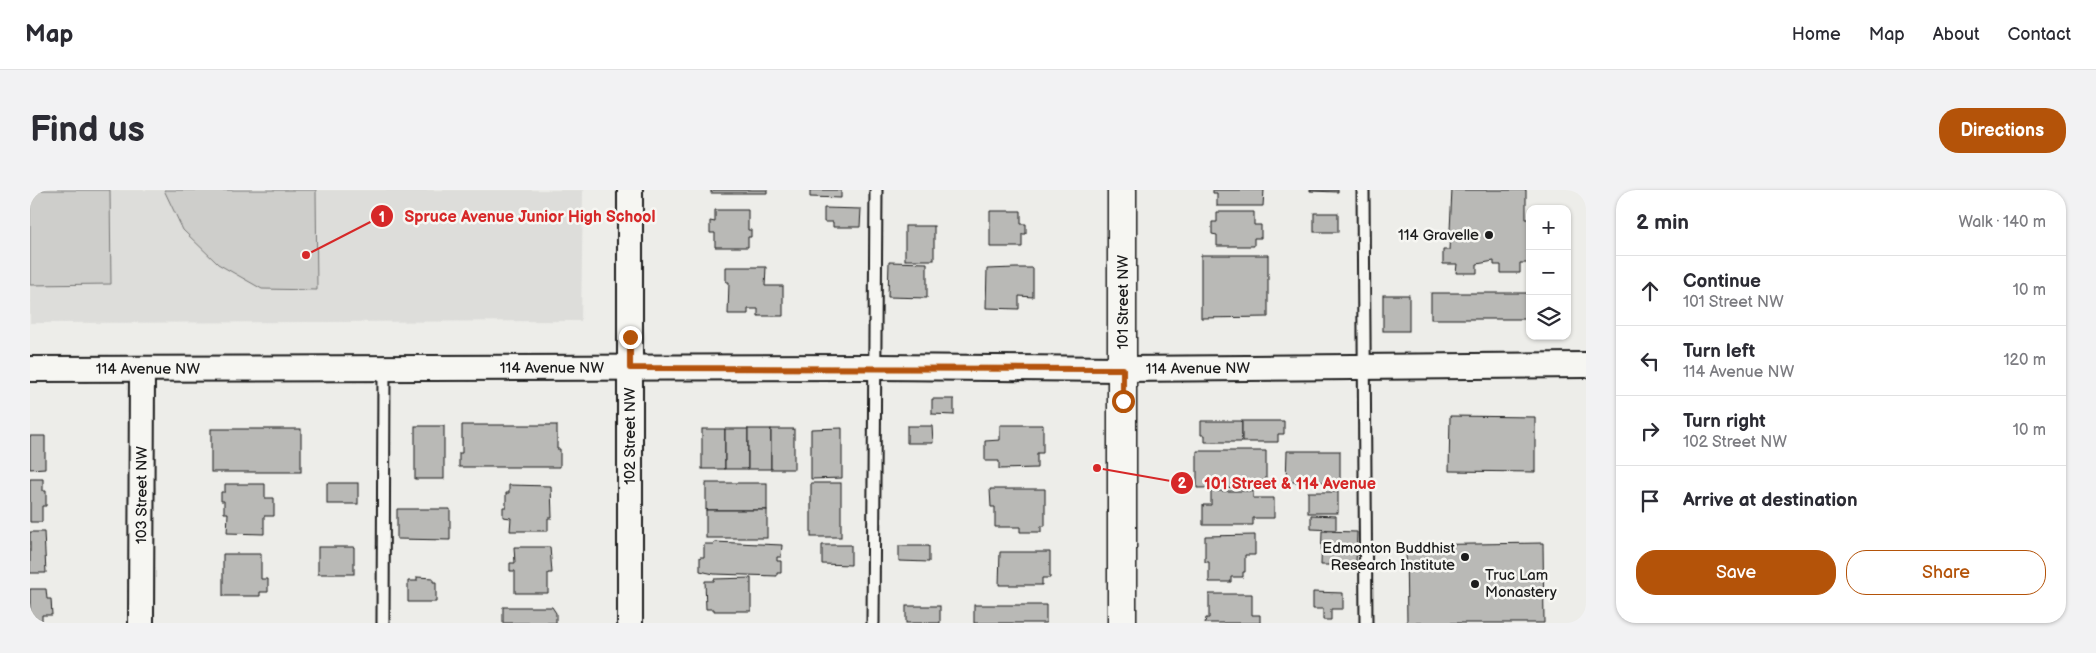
<!DOCTYPE html>
<html lang="en">
<head>
<meta charset="utf-8">
<style>
	body { margin:0; font-family:"Balsamiq Sans",sans-serif; background:#f2f2f3; color:#2b2b33 }
	.controls { position:absolute; right:15px; top:15px; display:grid; overflow:hidden; border-radius:10px; box-shadow:0 1px 4px #0004 }
	.controls button { width:45px; height:45px; display:grid; place-items:center; padding:0; border:0; border-bottom:1px solid #e1e1e2; background:#fff; color:#2b2b33; font:25px sans-serif }
	.stop { position:absolute; width:15px; height:15px; margin:-11px; border:4px solid #b45309; border-radius:50%; background:#fff }
	.stop.end { background:#b45309; border-color:#fff; box-shadow:0 1px 5px #0008 }
	.list { margin:0; padding:0; list-style:none }
	h2 { display:flex; justify-content:space-between; align-items:center; height:65px; margin:0; padding:0 20px; font-size:21px }
	h2 small { font-size:16px; font-weight:400; color:#7c7c81 }
	.list li { display:grid; grid-template-columns:32px 1fr auto; gap:15px; align-items:center; box-sizing:border-box; height:70px; padding:0 20px; border-top:1px solid #e1e1e2 }
	.list b { display:block; font-size:19px; white-space:nowrap }
	.list p { margin:0; font-size:16px; white-space:nowrap; color:#7c7c81 }
	.list em { font-size:16px; font-style:normal; color:#7c7c81 }
	.actions { display:flex; gap:10px; padding:15px 20px }
	.actions a { flex:1; padding:11px 0; border:1px solid #b45309; border-radius:20px; text-align:center; font-size:18px; color:#b45309 }
	.actions .main { background:#b45309; color:#fff }
	.icon { flex:none; width:28px; height:28px; fill:none; stroke:currentColor; stroke-width:2; stroke-linecap:round; stroke-linejoin:round }
	.map { position:relative; flex:none; width:1556px; height:433px; overflow:hidden; border-radius:20px }
	header { display:flex; align-items:center; gap:30px; box-sizing:border-box; height:70px; padding:0 25px; background:#fff; border-bottom:1px solid #e1e1e2 }
	header strong { font-size:24px }
	nav { display:flex; gap:28px; margin-inline-start:auto; font-size:18px }
	.intro { display:flex; align-items:center; justify-content:space-between; box-sizing:border-box; height:120px; padding:0 30px }
	h1 { margin:0; font-size:35px }
	.button { padding:12px 22px; border-radius:20px; background:#b45309; color:#fff; font-size:18px; font-weight:700 }
	main { display:flex; gap:30px; padding:0 30px }
	aside { flex:1; background:#fff; border-radius:20px; box-shadow:0 1px 4px #0004 }
	.map>svg:first-child { display:block }
</style>
</head>
<body>
<header>
<strong>Map</strong>
<nav><a>Home</a><a>Map</a><a>About</a><a>Contact</a></nav>
</header>
<div class="intro"><h1>Find us</h1><a class="button">Directions</a></div>
<main>
<div class="map">
<svg width="1556" height="433" viewBox="0 0 1556 433">
	<rect width="100%" height="100%" fill="#edede9"/>
	<filter id="ink" filterUnits="userSpaceOnUse"><feTurbulence type="fractalNoise" baseFrequency=".02" numOctaves="2"/><feDisplacementMap in="SourceGraphic" scale="10" xChannelSelector="R" yChannelSelector="G"/><feConvolveMatrix kernelMatrix="1 2 1 2 8 2 1 2 1" color-interpolation-filters="sRGB"/></filter>
	<g filter="url(#ink)">
		<path fill="#ddddda" d="M0,0H553L551,131L0,133Z"/>
		<g fill="#cececb" stroke="#757574">
			<path d="M0,0H80L81,94L0,95Z"/>
			<path d="M134,0H286L287,100L232,99L188,74L153,40Z"/>
		</g>
		<g fill="#b9b9b6" stroke="#1c1c1c">
			<rect x="681" y="0" width="56" height="3"/>
			<path d="M780,0H811V8L780,7Z"/>
			<path d="M1183,0H1234L1233,16H1187V3H1183Z"/>
			<path d="M1280,0H1308V2L1280,1Z"/>
			<path d="M1422,0H1496V29H1500V73H1490V83H1471V75H1464V71L1447,74V83H1426L1427,74H1413V60H1419Z"/>
			<path d="M794,18L831,19L830,37H803V32H794Z"/>
			<path d="M685,20H718V40H721V47H718V57H685V43H680V31L685,32Z"/>
			<path d="M960,21H991V34H996V44H992V57H960Z"/>
			<path d="M1187,22H1224V35H1231V48H1224V56H1187V45L1182,44V32H1187Z"/>
			<rect x="1284" y="23" width="24" height="19"/>
			<rect x="875" y="36" width="29" height="34"/>
			<path d="M1171,65H1238V127L1171,128Z"/>
			<path d="M859,72L897,73V108L858,107Z"/>
			<path d="M696,77H736L735,96H753V126H728V119H718V124H698L699,92H696Z"/>
			<path d="M985,78H1003V107L989,106V119L956,118L957,79Z"/>
			<rect x="1401" y="103" width="99" height="26"/>
			<rect x="1353" y="105" width="26" height="36"/>
			<path d="M902,209H924V225L902,224Z"/>
			<path d="M1420,226L1505,227V282L1419,281Z"/>
			<path d="M1171,231H1212V252H1175V245H1171Z"/>
			<path d="M1212,231H1254V244H1248V252H1212Z"/>
			<path d="M432,235H527V259H530V277H429V263H432Z"/>
			<path d="M970,235H1013V263H1007V278L969,279V271H955V251L970,250Z"/>
			<rect x="385" y="236" width="29" height="53"/>
			<path d="M877,236H902L903,253H877Z"/>
			<path d="M812,238V288L781,289V239Z"/>
			<rect x="181" y="239" width="90" height="43"/>
			<rect x="672" y="239" width="23" height="40"/>
			<rect x="695" y="239" width="23" height="40"/>
			<rect x="718" y="239" width="23" height="40"/>
			<rect x="741" y="239" width="23" height="40"/>
			<path d="M0,246H15V278L0,279Z"/>
			<path d="M1167,261H1236V297L1167,298Z"/>
			<path d="M1257,261H1310V292H1256Z"/>
			<path d="M0,289H13V301H16V316H12V332H0Z"/>
			<rect x="297" y="293" width="31" height="21"/>
			<rect x="676" y="293" width="61" height="27"/>
			<rect x="781" y="293" width="30" height="54"/>
			<path d="M195,294H235V308H244V326H234V344L197,343L198,323H194V311H191V302H195Z"/>
			<path d="M479,295L521,296L522,328H518V341H480L481,328L473,327V317H476V303H479Z"/>
			<path d="M960,299H1015V336H1011V342H990V337H965V317H961Z"/>
			<path d="M1181,301H1223V308H1244V328H1223V335H1173V315H1181Z"/>
			<rect x="1278" y="302" width="30" height="21"/>
			<path d="M367,319H420V350L367,349Z"/>
			<rect x="676" y="320" width="61" height="28"/>
			<path d="M1281,325L1306,326V340L1281,339Z"/>
			<path d="M1292,341L1327,342L1326,375H1291Z"/>
			<path d="M0,342H14L16,383H0Z"/>
			<path d="M1225,345V365H1215V382H1213V387H1201V392H1179V372H1175V346Z"/>
			<path d="M684,352L752,355L751,367H747V371H751V383H747V386L684,384L670,381V367H674V354H684Z"/>
			<path d="M1513,353L1514,433H1377L1376,355Z"/>
			<path d="M792,355H821V375L792,374Z"/>
			<path d="M869,356H899V372L869,371Z"/>
			<rect x="288" y="357" width="36" height="27"/>
			<path d="M484,357H520L522,383H518V403H485V381H480V373H485Z"/>
			<path d="M970,362H1020V388H1012V395H969Z"/>
			<path d="M193,364H231V389H238V402H230V406H193Z"/>
			<path d="M387,387L403,388V392H406V412H378V391H387Z"/>
			<path d="M721,388V421H684V419H676L675,391H684V389Z"/>
			<path d="M0,399H16L17,409H21L22,425H12V433H0Z"/>
			<path d="M1283,402L1313,403V419H1301V430H1293V419H1283Z"/>
			<path d="M1179,404H1222V425H1230V433H1175L1176,428H1179Z"/>
			<rect x="944" y="415" width="72" height="18"/>
			<rect x="876" y="416" width="34" height="17"/>
			<path d="M473,417H522L526,423V433H473Z"/>
		</g>
		<g fill="none" stroke-linecap="round" stroke-linejoin="round">
			<defs>
				<g id="lane">
					<path d="M1333,0L1336,433"/>
					<path d="M353,433L354,179"/>
					<path d="M843,433L846,0"/>
				</g>
				<g id="street">
					<path id="s1" d="M0,179L846,177L1093,179L1556,175"/>
					<path id="s2" d="M111,433L112,179"/>
					<path d="M600,433V0"/>
				</g>
				<path id="secondary" d="M1092,433V0"/>
			</defs>
			<use href="#lane" stroke="#1c1c1c" stroke-width="15"/>
			<use href="#street" stroke="#1c1c1c" stroke-width="28"/>
			<use href="#secondary" stroke="#1c1c1c" stroke-width="31"/>
			<use href="#lane" stroke="#f6f6f2" stroke-width="11"/>
			<use href="#street" stroke="#f6f6f2" stroke-width="24"/>
			<use href="#secondary" stroke="#f6f6f2" stroke-width="28"/>
		</g>
	</g>
	<g fill="none" stroke-linecap="round" stroke-linejoin="round" filter="url(#ink)">
		<path stroke="#b45309" stroke-width="6" d="M600,147V178L1093,179V211"/>
	</g>
	<g fill="#1c1c1c" stroke="#f6f6f2" stroke-width="2">
		<circle cx="1459" cy="45" r="5"/>
		<circle cx="1435" cy="367" r="5"/>
		<circle cx="1445" cy="394" r="5"/>
	</g>
	<g text-anchor="middle" stroke-width="5" stroke-linejoin="round" paint-order="stroke">
		<g font-size="15" fill="#1c1c1c" stroke="#f6f6f2" text-anchor="end">
			<text x="1449" y="50">114 Gravelle</text>
			<text x="1425" y="363">Edmonton Buddhist<tspan x="1425" dy="17">Research Institute</tspan></text>
			<text x="1455" y="390" text-anchor="start">Truc Lam<tspan x="1455" dy="17">Monastery</tspan></text>
		</g>
		<g font-size="15" fill="#1c1c1c" stroke="#f6f6f2">
			<text transform="translate(1093 112) rotate(-90)" y="5">101 Street NW</text>
			<text dy="5" stroke="none"><textPath href="#s1" startOffset="522">114 Avenue NW</textPath></text>
			<text dy="5" stroke="none"><textPath href="#s1" startOffset="1168">114 Avenue NW</textPath></text>
			<text dy="5" stroke="none"><textPath href="#s1" startOffset="118">114 Avenue NW</textPath></text>
			<text transform="translate(600 246) rotate(-90)" y="5">102 Street NW</text>
			<text dy="5" stroke="none"><textPath href="#s2" startOffset="128">103 Street NW</textPath></text>
		</g>
	</g>
	<path fill="none" stroke="#d62828" stroke-width="2" d="M276 65L352 26M1067 278L1152 293"/>
	<g fill="#d62828" stroke="#f6f6f2" stroke-width="2">
		<circle cx="276" cy="65" r="5"/>
		<circle cx="1067" cy="278" r="5"/>
		<circle cx="352" cy="26" r="12"/>
		<circle cx="1152" cy="293" r="12"/>
	</g>
	<g font-size="15" text-anchor="middle" font-weight="bold" fill="#fff">
		<text x="352" y="32">1</text>
		<text x="1152" y="298">2</text>
	</g>
	<g font-size="16" text-anchor="middle" font-weight="bold" fill="#d62828" stroke="#f6f6f2" stroke-width="5" stroke-linejoin="round" paint-order="stroke">
		<text x="500" y="32">Spruce Avenue Junior High School</text>
		<text x="1260" y="299">101 Street &amp; 114 Avenue</text>
	</g>
</svg>
<div class="controls">
<button>+</button>
<button>−</button>
<button><svg class="icon" aria-label="layers" viewBox="0 0 24 24"><path d="M12 4l9 5-9 5-9-5zM3 14l9 5 9-5"/></svg></button>
</div>
<div class="stop" style="left:1093px;top:211px"></div>
<div class="stop end" style="left:600px;top:147px"></div>
</div>
<aside>
<h2>2 min<small>Walk · 140 m</small></h2>
<ul class="list">
<li><svg class="icon" aria-label="ahead" viewBox="0 0 24 24"><path d="M12 20V5M6 11l6-6 6 6"/></svg><div><b>Continue</b><p>101 Street NW</p></div><em>10 m</em></li>
<li><svg class="icon" aria-label="left" viewBox="0 0 24 24"><path d="M17 20v-9H6M10 6l-5 5 5 5"/></svg><div><b>Turn left</b><p>114 Avenue NW</p></div><em>120 m</em></li>
<li><svg class="icon" aria-label="right" viewBox="0 0 24 24"><path d="M7 20v-9h11M14 6l5 5-5 5"/></svg><div><b>Turn right</b><p>102 Street NW</p></div><em>10 m</em></li>
<li><svg class="icon" aria-label="arrive" viewBox="0 0 24 24"><path d="M6 21V4h12l-3 4 3 4H6"/></svg><div><b>Arrive at destination</b></div></li>
</ul>
<div class="actions"><a class="main">Save</a><a>Share</a></div>
</aside>
</main>
</body>
</html>
